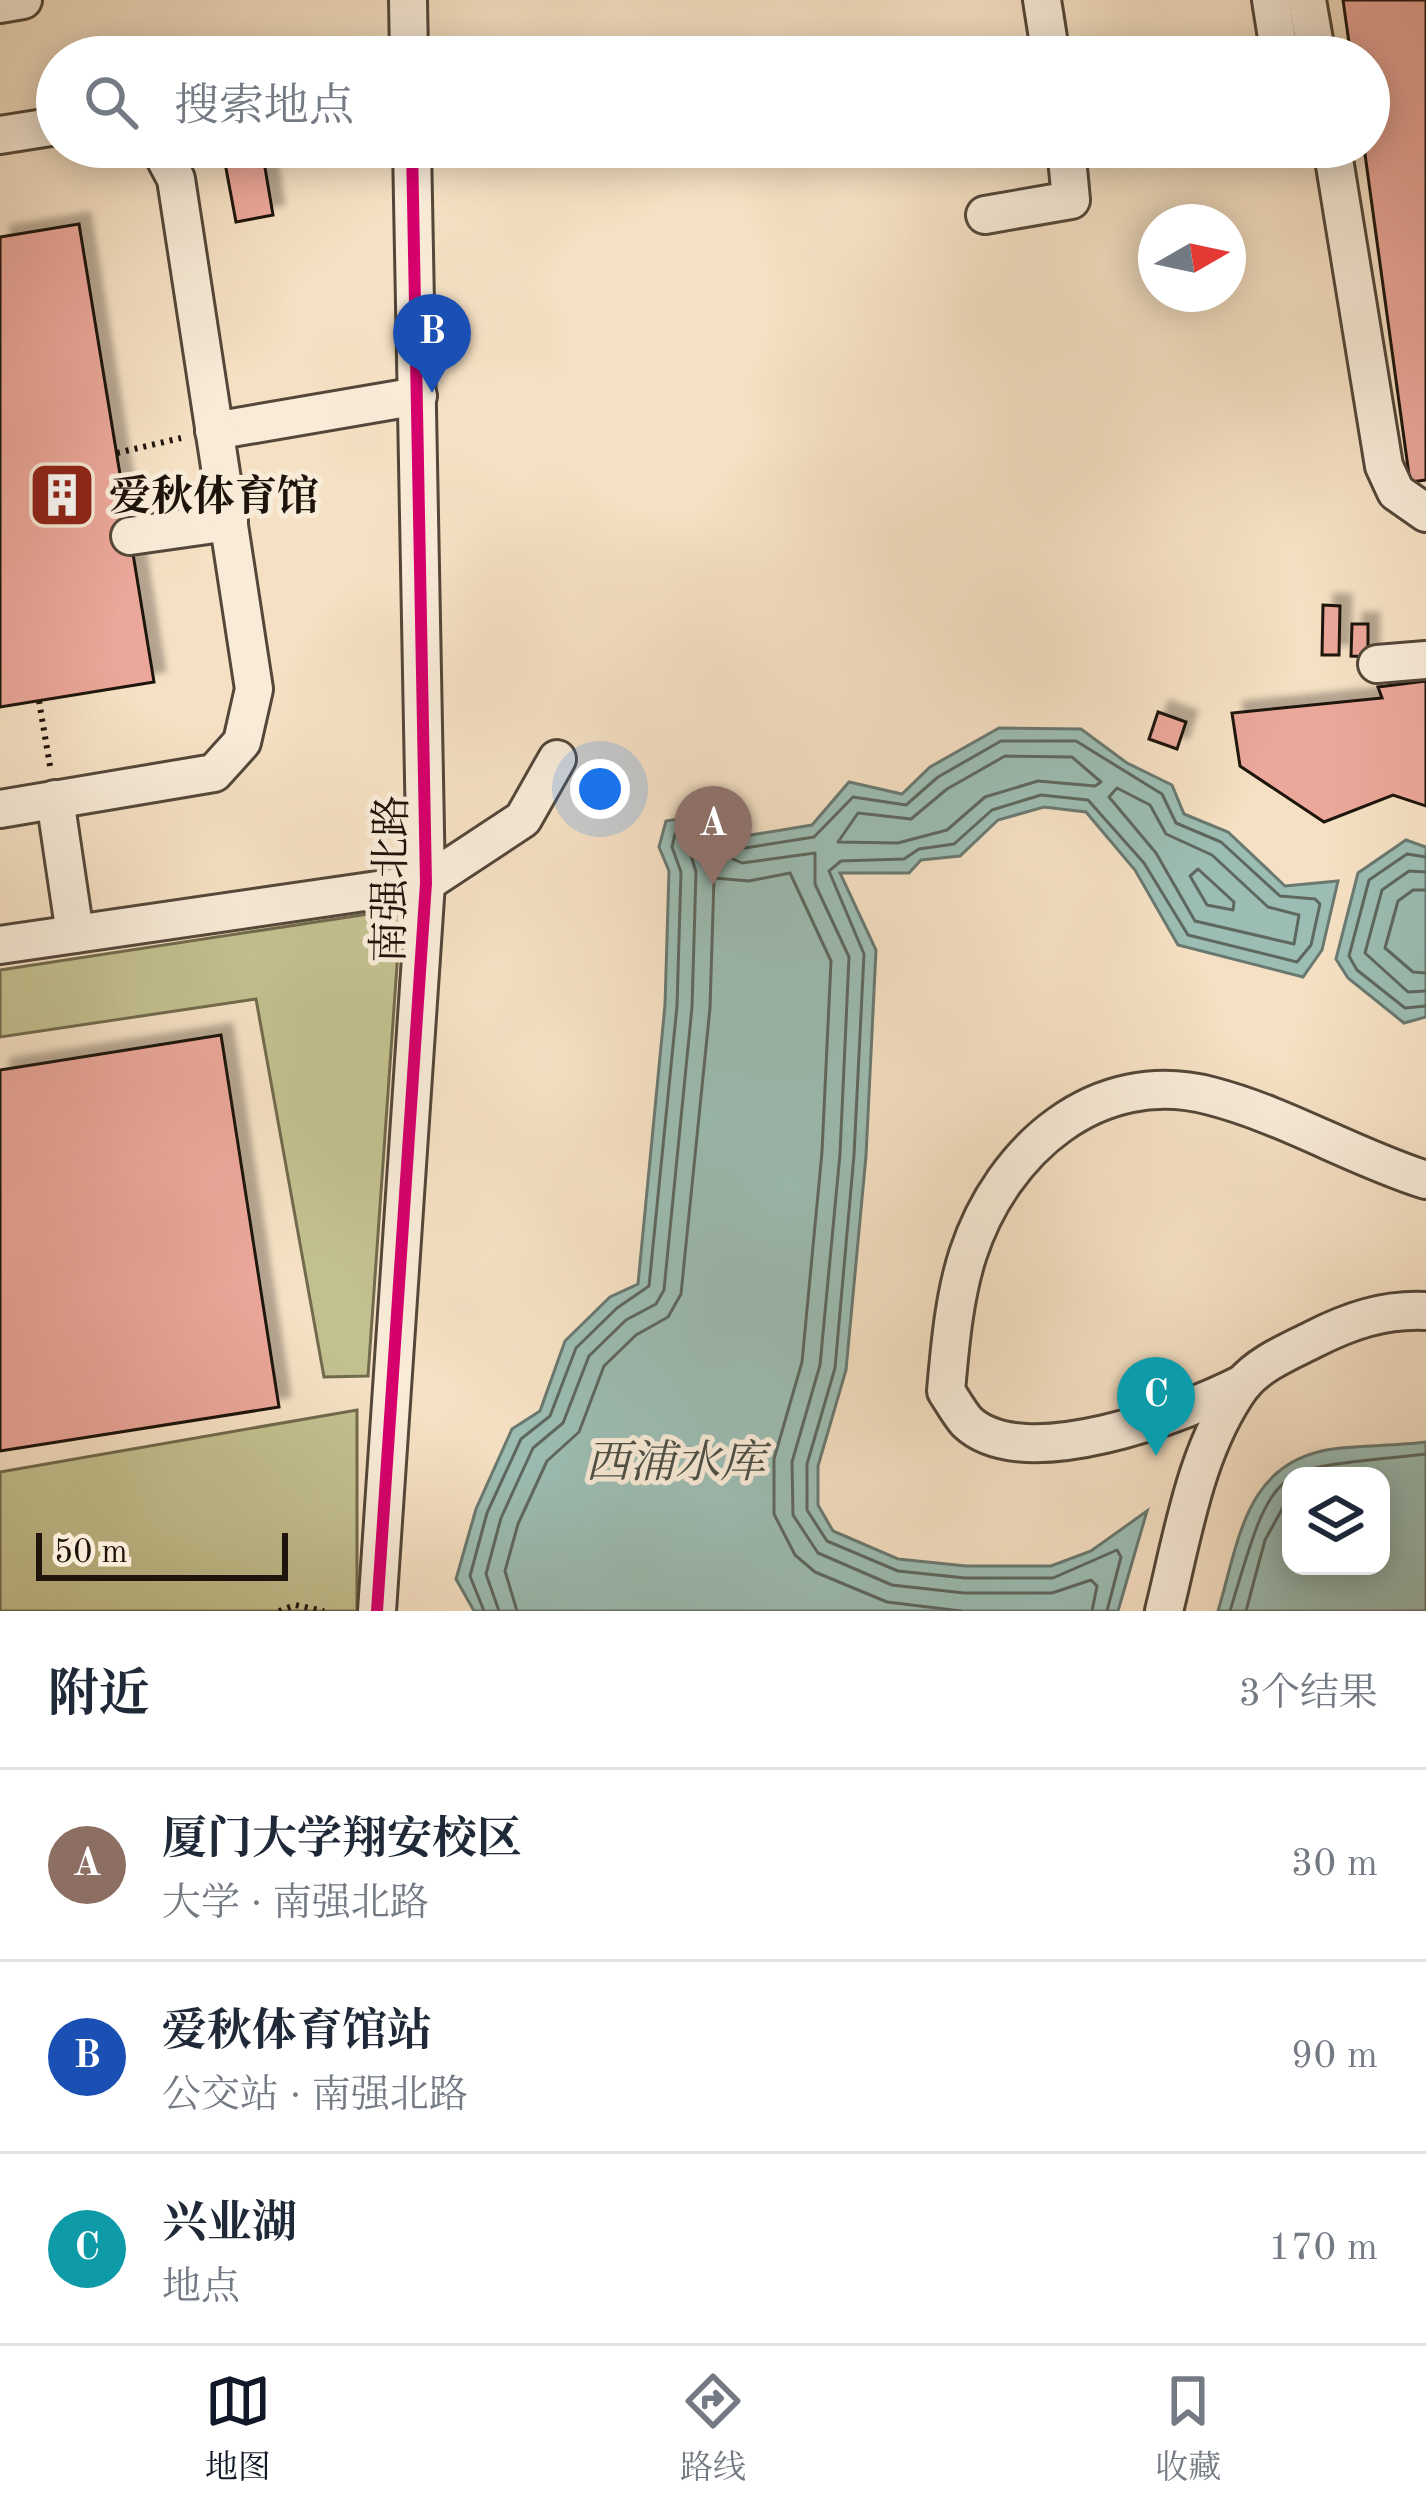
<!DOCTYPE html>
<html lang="zh">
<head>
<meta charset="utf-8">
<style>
	body { margin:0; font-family:"Old Standard TT","Noto Serif SC",serif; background:#f6f6f7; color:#1f2937 }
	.controls { position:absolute; right:36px; bottom:36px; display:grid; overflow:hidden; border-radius:24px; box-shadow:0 6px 30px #0003 }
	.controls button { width:108px; height:108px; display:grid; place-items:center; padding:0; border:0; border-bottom:3px solid #e0e1e3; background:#fff; color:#1f2937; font:60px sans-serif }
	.compass { position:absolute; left:1138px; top:204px; width:108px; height:108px; border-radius:50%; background:#fff; box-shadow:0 6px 30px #0003; rotate:81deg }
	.scale { position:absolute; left:36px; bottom:30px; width:252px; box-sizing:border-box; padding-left:12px; border:6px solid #1f140b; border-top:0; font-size:33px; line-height:42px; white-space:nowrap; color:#1f140b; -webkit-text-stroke:9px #f8ebd8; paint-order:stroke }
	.you { position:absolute; left:600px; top:789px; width:42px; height:42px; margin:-30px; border:9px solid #fff; border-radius:50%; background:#1a73e8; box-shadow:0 0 0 18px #1a73e833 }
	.badge { display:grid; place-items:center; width:78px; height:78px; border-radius:50%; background:#111827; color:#fff; font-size:39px; font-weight:700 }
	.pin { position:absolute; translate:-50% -99px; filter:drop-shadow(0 3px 6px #0008) }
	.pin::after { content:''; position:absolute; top:63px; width:42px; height:36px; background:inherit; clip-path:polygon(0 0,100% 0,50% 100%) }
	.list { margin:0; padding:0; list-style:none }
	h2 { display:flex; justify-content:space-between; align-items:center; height:156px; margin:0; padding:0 48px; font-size:51px }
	h2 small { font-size:39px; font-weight:400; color:#747a83 }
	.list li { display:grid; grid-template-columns:78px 1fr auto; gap:36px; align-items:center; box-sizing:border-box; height:192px; padding:0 48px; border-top:3px solid #e0e1e3 }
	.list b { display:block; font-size:45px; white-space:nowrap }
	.list p { margin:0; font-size:39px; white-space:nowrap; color:#747a83 }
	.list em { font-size:39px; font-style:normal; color:#747a83 }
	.icon { flex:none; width:66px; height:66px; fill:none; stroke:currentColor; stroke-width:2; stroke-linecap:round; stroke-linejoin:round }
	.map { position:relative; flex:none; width:1426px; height:1611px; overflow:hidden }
	.search { position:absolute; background:#fff; box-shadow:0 6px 30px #0003; left:36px; right:36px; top:36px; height:132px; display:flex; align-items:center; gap:30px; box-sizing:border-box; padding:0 42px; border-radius:66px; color:#747a83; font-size:45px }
	.sheet { height:732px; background:#fff }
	nav { display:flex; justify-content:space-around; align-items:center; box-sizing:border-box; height:168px; border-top:3px solid #e0e1e3; background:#fff; font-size:33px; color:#747a83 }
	nav a { display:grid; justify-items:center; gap:6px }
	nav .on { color:#111827 }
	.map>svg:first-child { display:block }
</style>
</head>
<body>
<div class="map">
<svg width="1426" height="1611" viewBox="0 0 1426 1611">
	<defs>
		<filter id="shadow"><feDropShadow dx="11" dy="-11" stdDeviation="3" flood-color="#0004"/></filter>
	</defs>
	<rect width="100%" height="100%" fill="#f5e0c3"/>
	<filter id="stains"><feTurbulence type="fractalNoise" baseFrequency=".00167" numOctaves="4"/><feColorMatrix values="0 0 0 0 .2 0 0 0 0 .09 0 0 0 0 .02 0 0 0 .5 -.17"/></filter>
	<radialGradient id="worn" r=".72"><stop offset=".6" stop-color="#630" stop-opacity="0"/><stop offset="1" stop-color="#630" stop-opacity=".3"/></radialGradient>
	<g fill="#c3c08f" stroke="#716a4d" stroke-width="3">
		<path d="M401,909L368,1376L324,1377L256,999L0,1037V970Z"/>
		<path d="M357,1410V1611H0V1472Z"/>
	</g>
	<g fill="#9cbdb3" stroke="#6a7970" stroke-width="3" fill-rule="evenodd">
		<path d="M999,728L1081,729L1127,763L1172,785L1184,814L1228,832L1285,886L1338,881L1322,950L1303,977L1178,945L1135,870L1086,812L1044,807L998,820L960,856L921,860L909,873H840L876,950L866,1156L846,1370L818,1466V1505L833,1531L898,1559L966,1566H1051L1091,1551L1147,1511L1118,1611H474L456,1579L476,1509L512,1429L540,1411L565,1341L610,1297L638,1284L665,1005L669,871L659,847L666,821L702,815L745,836L812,825L849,782L902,794L930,767Z"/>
		<path d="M1406,840L1426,847V1017L1404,1023L1348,978L1336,959L1358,873Z"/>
		<path d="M1426,1442V1611H1218C1239,1541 1245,1461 1333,1449C1363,1445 1395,1446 1426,1442ZM1381,1476V1566H1291V1476Z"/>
	</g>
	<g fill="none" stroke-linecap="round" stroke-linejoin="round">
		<g stroke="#5e685f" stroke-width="3">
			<path d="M1005,756L1072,757L1101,782L1095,786L1038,781L985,797L947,830L898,843L838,842L858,813L911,819L947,789Z"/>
			<path d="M1117,788L1150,805L1166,834L1212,855L1268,907L1299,915L1294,944L1195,921L1156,853L1109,797Z"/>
			<path d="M1426,857L1407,854L1369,880L1349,956L1357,970L1405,1008L1426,1006"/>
			<path d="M1198,869L1234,902L1233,910L1207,905L1190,876Z"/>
			<path d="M1426,872L1409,871L1382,890L1365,953L1408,992L1426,991"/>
			<path d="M1426,890H1413L1398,901L1385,948L1413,972L1426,973"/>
			<path d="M484,1611L470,1576L487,1513L521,1439L550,1416L576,1348L617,1308L649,1286L677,1006L681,872L672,847L675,834L701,828L745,848L814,837L853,797L906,805L938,777L1001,741H1076L1162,794L1176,823L1221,842L1280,896L1315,899L1320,904L1311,945L1297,962L1188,935L1144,863L1088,800L1041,795L992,810L954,844L919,849L904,859L841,861L829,871L864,954L854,1155L835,1368L807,1464V1510L827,1541L898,1571L965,1578H1053L1117,1550L1121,1557L1107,1611"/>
			<path d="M499,1611L486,1574L501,1518L533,1448L563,1423L589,1356L626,1320L656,1304L664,1290L692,1007L696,872L689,849L697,843L742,863L815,853V884L849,957L840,1154L820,1365L792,1462L793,1515L818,1553L892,1585L964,1593H1052L1091,1580L1097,1586L1092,1611"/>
			<path d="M517,1611L505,1571L518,1524L547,1461L579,1432L604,1366L636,1335L668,1317L681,1294L710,1008L714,878L749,881L790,873L831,961L822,1152L802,1362L774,1459V1514L795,1555L815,1572L887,1602L961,1611"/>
			<path d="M1230,1611C1277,1454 1270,1472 1426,1454"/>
			<path d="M1246,1611L1265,1540L1291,1493"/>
		</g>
	</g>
	<g fill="#eba79a" stroke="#1f140b" stroke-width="3" filter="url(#shadow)">
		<path d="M1343,0H1426V480L1410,482L1364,147H1369V57H1351Z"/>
		<path d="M263,156L273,215L236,222L225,163Z"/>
		<path d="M79,224L154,682L0,707V237Z"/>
		<path d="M1323,605L1340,606L1339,655H1322Z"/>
		<path d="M1352,624H1368V657L1351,656Z"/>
		<path d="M1426,681V806L1393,795L1324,822L1240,766L1232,713L1382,698L1378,687Z"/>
		<path d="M1158,712L1186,722L1177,749L1149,739Z"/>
		<path d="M221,1035L279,1407L0,1451V1070Z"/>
	</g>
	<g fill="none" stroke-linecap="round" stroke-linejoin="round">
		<defs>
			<g id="minor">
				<path d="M408,0L409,57"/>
				<path d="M1042,0L1051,57"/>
				<path d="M1271,0L1280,57"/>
				<path d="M1307,0L1317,57"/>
				<path d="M0,4L23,0"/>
				<path d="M0,135L57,126"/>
				<path d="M1332,147L1384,466L1396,492L1426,513"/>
				<path d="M985,215L1071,200L1066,147"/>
				<path d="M214,431L418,396"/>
				<path d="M130,536L229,522"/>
				<path d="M1377,664L1426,660"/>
				<path d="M55,799L75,934"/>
				<path d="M0,809L214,773L242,742L254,689L176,179L159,147"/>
				<path d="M0,945L426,883L523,819L557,759"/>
				<path d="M1244,1383C1185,1413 1024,1476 967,1422C959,1413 952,1400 946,1391C950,1346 954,1297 968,1254C1002,1150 1097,1066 1211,1096C1285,1115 1353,1157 1426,1180"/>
				<path d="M377,1611L426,883L412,147"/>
				<path d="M1164,1611C1183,1535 1195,1450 1242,1385C1259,1364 1288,1352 1312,1340C1349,1321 1384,1309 1426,1311"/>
			</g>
		</defs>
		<use href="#minor" stroke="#544739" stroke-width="42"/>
		<g stroke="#1f140b" stroke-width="6" stroke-dasharray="3 6" stroke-linecap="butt">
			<path d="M117,453L181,438"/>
			<path d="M39,701L50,766"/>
			<path d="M279,1611L295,1605L324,1611"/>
		</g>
		<use href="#minor" stroke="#f8ebd8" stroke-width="36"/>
		<defs>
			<path id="cycleway" d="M377,1611L426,883L412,147"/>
		</defs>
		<use href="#cycleway" stroke="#f8ebd8" stroke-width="20"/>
		<use href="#cycleway" stroke="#d6006c" stroke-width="12"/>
	</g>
	<defs>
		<symbol id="building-square" viewBox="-11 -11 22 22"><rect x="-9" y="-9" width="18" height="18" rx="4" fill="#8f2418" stroke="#f8ebd8"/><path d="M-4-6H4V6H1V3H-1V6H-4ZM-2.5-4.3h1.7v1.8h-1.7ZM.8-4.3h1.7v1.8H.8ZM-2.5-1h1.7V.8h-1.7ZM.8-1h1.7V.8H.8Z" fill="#fff"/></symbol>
	</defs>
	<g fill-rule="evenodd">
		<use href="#building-square" x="24" y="457" width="76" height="76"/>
	</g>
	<g text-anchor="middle" stroke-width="10" stroke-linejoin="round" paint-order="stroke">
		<g font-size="42" font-weight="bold" fill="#1f140b" stroke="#f8ebd8" text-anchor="start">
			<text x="109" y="510">爱秋体育馆</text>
		</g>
		<g font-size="42" fill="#1f140b" stroke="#f8ebd8">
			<text transform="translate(389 879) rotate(-89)" y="15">南强北路</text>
		</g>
		<g font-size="45" font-style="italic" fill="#4b4f46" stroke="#f8ebd8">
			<text x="675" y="1477">西浦水库</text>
		</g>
	</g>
	<rect width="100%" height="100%" filter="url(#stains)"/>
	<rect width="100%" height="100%" fill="url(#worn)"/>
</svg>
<div class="controls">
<button><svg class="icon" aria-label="layers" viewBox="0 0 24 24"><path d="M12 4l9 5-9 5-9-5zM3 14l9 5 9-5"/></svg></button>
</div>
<svg class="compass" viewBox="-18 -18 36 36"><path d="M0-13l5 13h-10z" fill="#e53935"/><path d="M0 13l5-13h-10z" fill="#747a83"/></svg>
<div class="scale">50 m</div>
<div class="you"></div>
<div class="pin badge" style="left:713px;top:885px;background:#8d6e63">A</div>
<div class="pin badge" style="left:432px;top:393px;background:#1a4fb4">B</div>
<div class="pin badge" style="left:1156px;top:1456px;background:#0f9aa8">C</div>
<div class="search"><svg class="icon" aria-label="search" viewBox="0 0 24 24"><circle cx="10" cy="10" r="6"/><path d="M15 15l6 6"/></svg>搜索地点</div>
</div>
<section class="sheet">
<h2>附近<small>3个结果</small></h2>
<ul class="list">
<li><span class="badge" style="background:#8d6e63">A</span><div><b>厦门大学翔安校区</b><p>大学 · 南强北路</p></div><em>30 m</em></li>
<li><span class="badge" style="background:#1a4fb4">B</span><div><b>爱秋体育馆站</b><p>公交站 · 南强北路</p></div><em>90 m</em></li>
<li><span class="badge" style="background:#0f9aa8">C</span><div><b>兴业湖</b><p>地点</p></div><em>170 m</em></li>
</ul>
</section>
<nav>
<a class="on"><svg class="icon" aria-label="map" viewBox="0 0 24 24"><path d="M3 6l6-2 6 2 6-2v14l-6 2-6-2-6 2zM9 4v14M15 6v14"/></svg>地图</a>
<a><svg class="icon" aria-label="directions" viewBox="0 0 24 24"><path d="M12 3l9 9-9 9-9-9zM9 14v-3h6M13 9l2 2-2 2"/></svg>路线</a>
<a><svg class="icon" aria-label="saved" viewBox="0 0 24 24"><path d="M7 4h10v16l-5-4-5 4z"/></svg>收藏</a>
</nav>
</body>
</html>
